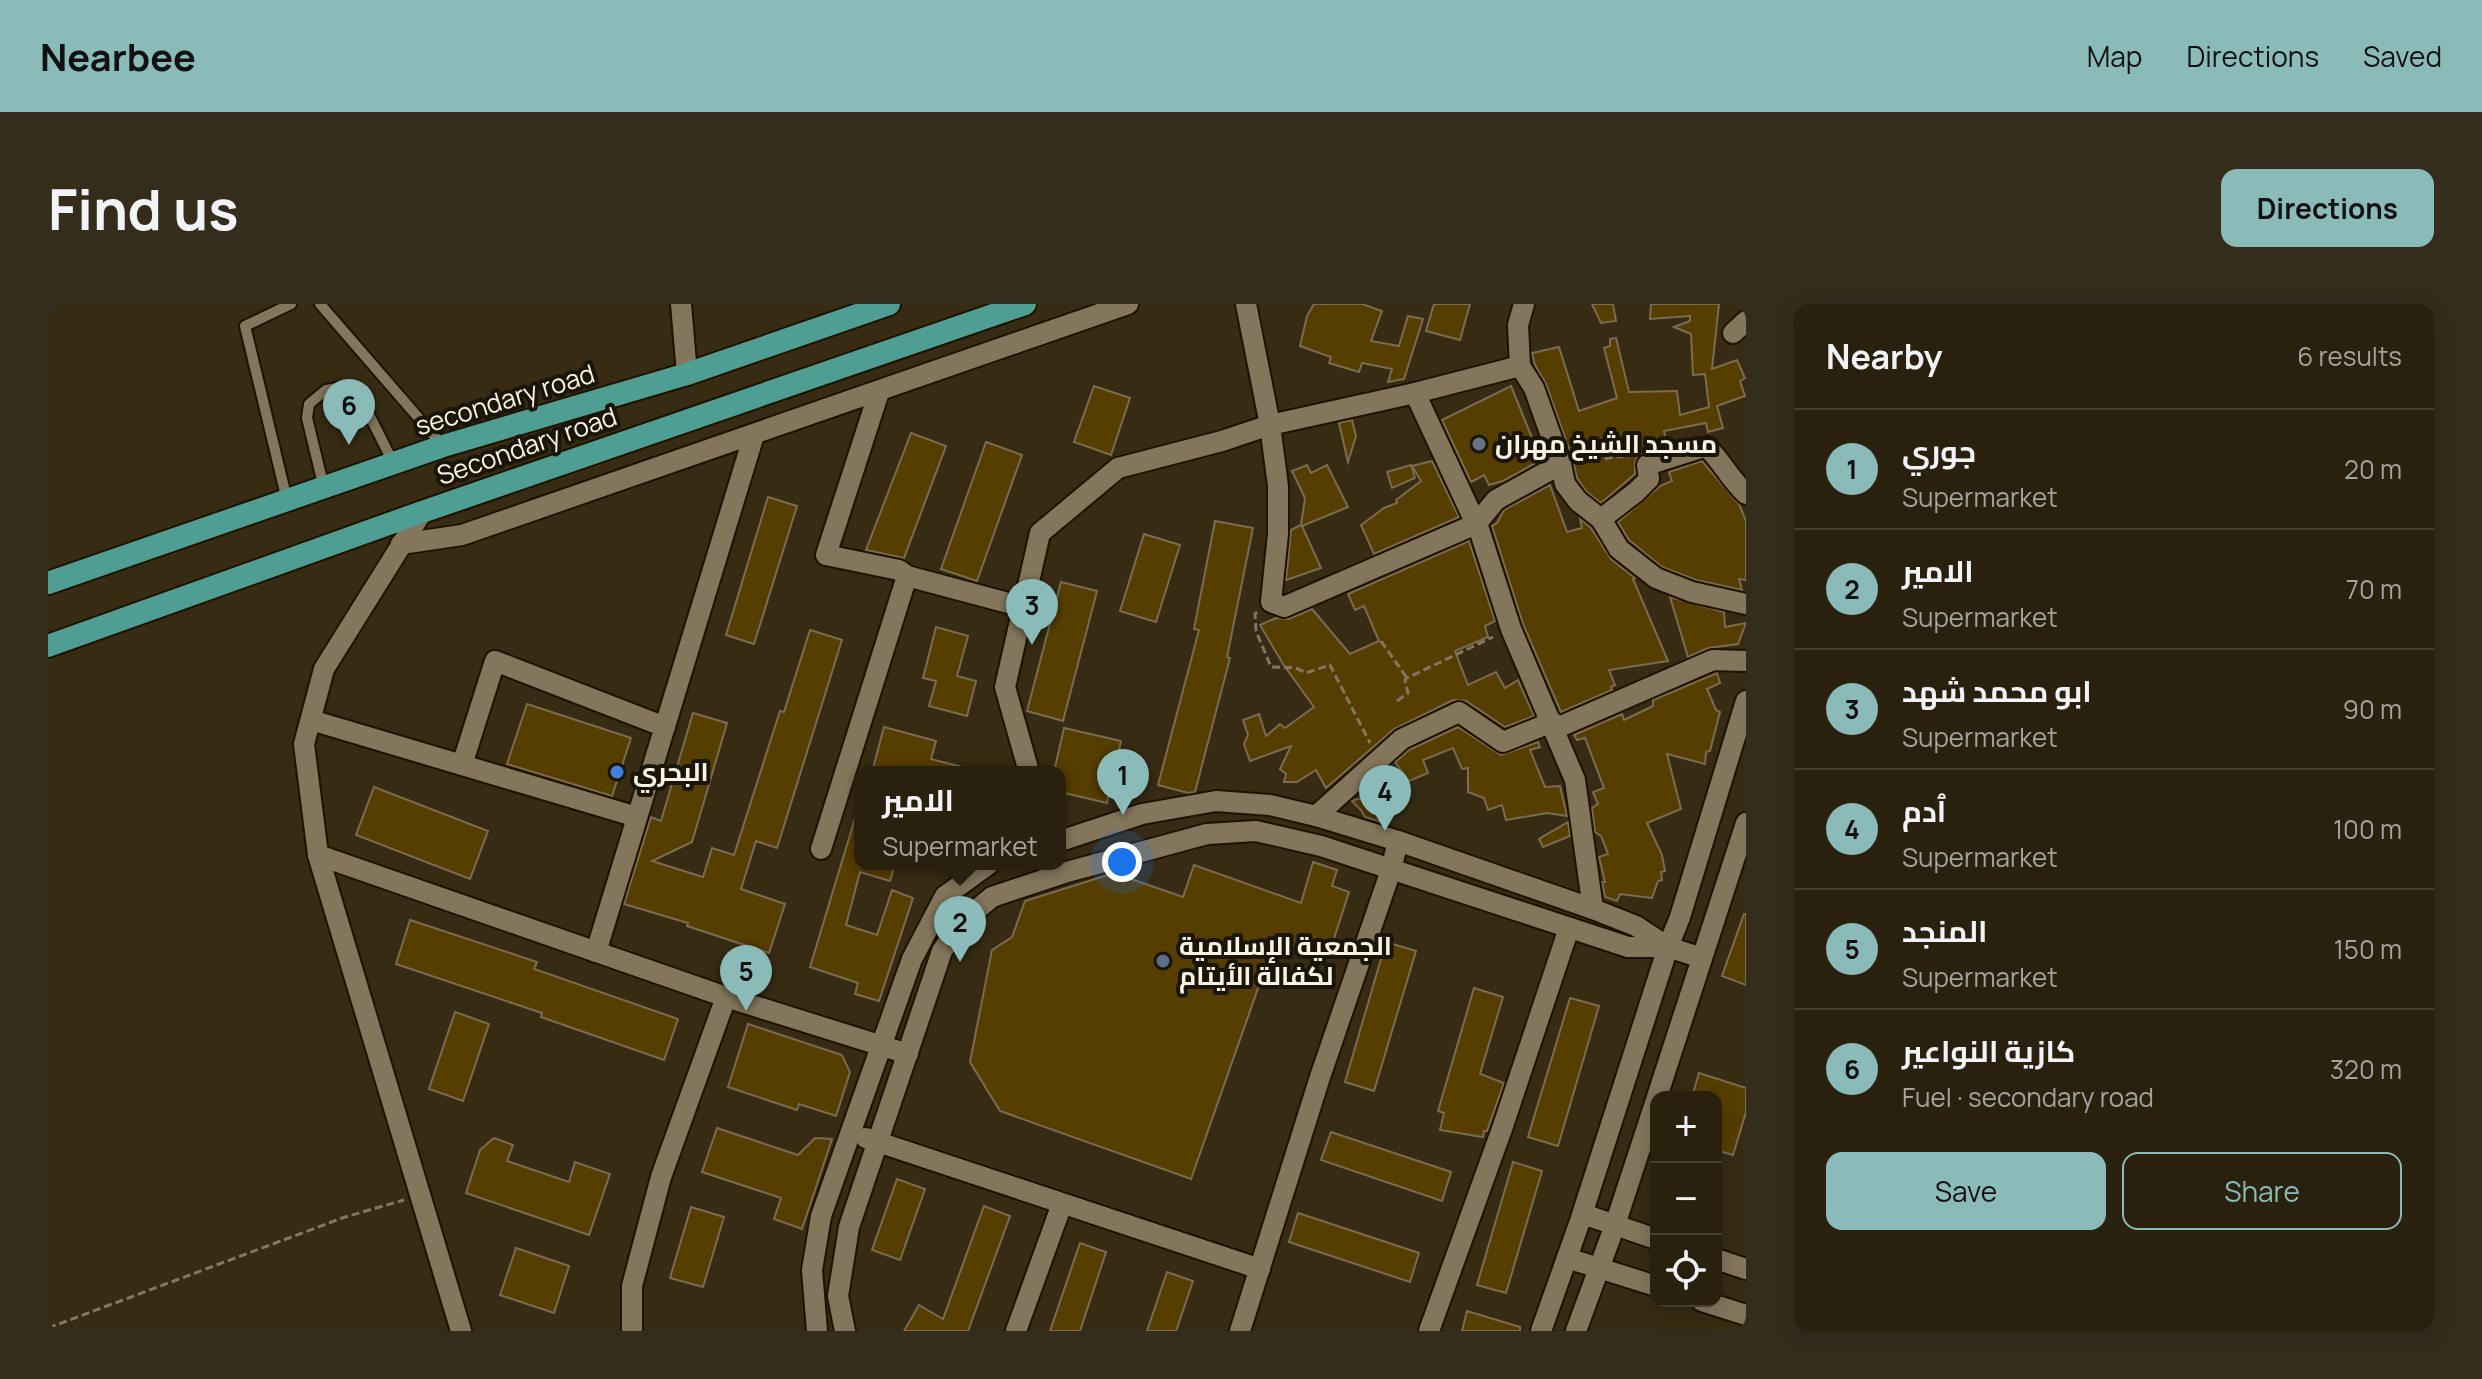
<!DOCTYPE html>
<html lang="en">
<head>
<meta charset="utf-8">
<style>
	body { margin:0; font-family:Manrope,Cairo,sans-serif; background:#352d1c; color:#f1f3f6 }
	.controls { position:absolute; right:24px; bottom:24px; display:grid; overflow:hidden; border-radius:16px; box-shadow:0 4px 20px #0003 }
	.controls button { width:72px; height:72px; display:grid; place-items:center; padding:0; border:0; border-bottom:2px solid #453e2e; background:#29200e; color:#f1f3f6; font:40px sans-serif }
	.you { position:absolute; left:1074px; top:558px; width:28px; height:28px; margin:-20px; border:6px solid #fff; border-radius:50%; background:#1a73e8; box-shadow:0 0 0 12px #1a73e833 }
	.badge { display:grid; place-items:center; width:52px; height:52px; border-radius:50%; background:#8bbbb9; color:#111; font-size:26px; font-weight:700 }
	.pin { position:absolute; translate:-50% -66px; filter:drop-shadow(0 2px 4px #0008) }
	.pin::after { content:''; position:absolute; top:42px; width:28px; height:24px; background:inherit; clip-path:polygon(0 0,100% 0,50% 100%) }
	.popup { position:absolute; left:806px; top:462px; width:212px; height:104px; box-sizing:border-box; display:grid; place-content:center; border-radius:16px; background:#29200e; filter:drop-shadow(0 2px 6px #0005); font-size:26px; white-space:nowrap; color:#a5a39e }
	.popup b { font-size:30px; color:#f1f3f6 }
	.popup::after { content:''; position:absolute; left:50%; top:100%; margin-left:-16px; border:16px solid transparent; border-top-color:#29200e }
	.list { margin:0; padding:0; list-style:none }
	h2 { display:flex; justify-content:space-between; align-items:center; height:104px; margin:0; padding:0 32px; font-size:34px }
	h2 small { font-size:26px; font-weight:400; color:#a5a39e }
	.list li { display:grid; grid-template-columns:52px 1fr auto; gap:24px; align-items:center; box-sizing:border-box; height:120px; padding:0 32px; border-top:2px solid #453e2e }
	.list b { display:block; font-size:30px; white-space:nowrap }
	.list p { margin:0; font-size:26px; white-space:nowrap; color:#a5a39e }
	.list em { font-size:26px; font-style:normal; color:#a5a39e }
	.actions { display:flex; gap:16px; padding:24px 32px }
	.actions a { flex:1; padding:18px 0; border:2px solid #8bbbb9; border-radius:16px; text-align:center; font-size:28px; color:#8bbbb9 }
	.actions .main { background:#8bbbb9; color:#111 }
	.icon { flex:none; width:44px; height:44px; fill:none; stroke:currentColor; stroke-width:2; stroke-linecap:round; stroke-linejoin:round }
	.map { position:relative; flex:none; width:1698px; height:1027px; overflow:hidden; border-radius:16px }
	header { display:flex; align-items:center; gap:48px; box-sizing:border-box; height:112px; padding:0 40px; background:#8bbbb9; color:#111 }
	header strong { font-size:38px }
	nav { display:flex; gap:44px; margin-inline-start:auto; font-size:28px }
	.intro { display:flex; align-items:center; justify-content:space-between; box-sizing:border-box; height:192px; padding:0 48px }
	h1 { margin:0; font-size:56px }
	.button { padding:20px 36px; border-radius:16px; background:#8bbbb9; color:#111; font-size:28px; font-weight:700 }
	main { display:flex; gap:48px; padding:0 48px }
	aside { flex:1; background:#29200e; border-radius:16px; box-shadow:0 4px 20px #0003 }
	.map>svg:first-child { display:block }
</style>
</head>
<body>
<header>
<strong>Nearbee</strong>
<nav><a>Map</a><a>Directions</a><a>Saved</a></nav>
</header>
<div class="intro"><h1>Find us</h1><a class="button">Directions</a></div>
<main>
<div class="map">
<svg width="1698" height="1027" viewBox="0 0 1698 1027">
	<rect width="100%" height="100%" fill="#372b13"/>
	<g fill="#563d00" stroke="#7a6c52" stroke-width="2">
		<path d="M1266,0H1314L1334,7L1323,37L1351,42L1360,12L1375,15L1356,75L1340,78L1344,65L1314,59L1311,68L1281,59L1283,53L1252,42L1259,12Z"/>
		<path d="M1386,0H1422L1412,36L1378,27Z"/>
		<path d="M1544,0H1565L1568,17L1553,19Z"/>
		<path d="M1603,0H1671L1664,65L1689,56L1697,74L1692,77L1697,92L1669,102L1675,124L1660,128L1658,119L1616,127L1619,141L1590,151L1587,158V170L1553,199L1539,188L1529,174L1525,156L1498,80L1487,61L1484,49L1511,43L1531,107L1569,94L1556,44L1562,42V35L1568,34L1581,88L1629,87L1632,111L1661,103L1657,70L1645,71L1643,30L1626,23L1642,17V12L1602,15Z"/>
		<path d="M1046,82L1082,94L1063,151L1026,138Z"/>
		<path d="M1463,82L1493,156L1455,177L1441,181L1436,171L1423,178L1394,116Z"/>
		<path d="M1304,116L1308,132L1300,158L1291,119Z"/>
		<path d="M863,129L898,142L856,254L818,246Z"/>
		<path d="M938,138L974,151L929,277L893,265Z"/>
		<path d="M1384,157L1411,213L1326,250L1313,221L1336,204L1349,199L1348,196L1373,177L1364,162Z"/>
		<path d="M1654,157L1691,200L1698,217V276L1691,275L1694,286L1648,276L1614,263L1581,236L1570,218L1612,182L1624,177L1621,168Z"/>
		<path d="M1259,161L1263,169L1279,161L1300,203L1254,222L1273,264L1238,276L1243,226L1253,221L1257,194L1244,167Z"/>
		<path d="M1363,161L1367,174L1344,184L1339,168Z"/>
		<path d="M1502,181L1519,228L1534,224L1532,215L1543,224L1563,255L1587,274L1585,275L1620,357L1561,366L1567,381L1563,383L1564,386L1513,408L1475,320L1444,222L1449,219L1456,206Z"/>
		<path d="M720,193L749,202L706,340L678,331Z"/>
		<path d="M1167,217L1205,224L1179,353L1182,354L1147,488L1140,489L1110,481L1151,326L1146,325Z"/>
		<path d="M1096,230L1132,241L1108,318L1072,307Z"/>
		<path d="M1421,237L1447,317L1437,322L1440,333L1407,347L1420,381L1448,368L1457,384L1470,376L1486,412L1457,423L1418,397L1405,396L1346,425L1278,484L1268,466L1249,478H1236L1238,470L1232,465L1243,442L1202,457L1196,440L1200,431L1195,416L1211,410L1218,432L1232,420L1237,424L1266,403L1235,360L1212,321L1228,314L1241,315L1264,305L1302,350L1331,337L1316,302L1307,306L1300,290Z"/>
		<path d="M1013,278L1049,287L1015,417L979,407Z"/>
		<path d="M1622,293L1676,308L1677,323L1698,319L1690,340L1660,344L1640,353Z"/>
		<path d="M888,323L920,332L909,372L928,377L919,412L881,402L888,377L875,374Z"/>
		<path d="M762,326L794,336L729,544L708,537L693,585L737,600L721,649L639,622L640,619L576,600L603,513L613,517L645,409L679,419L644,538L604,557L655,573L664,544L686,551L732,407L736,408Z"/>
		<path d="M1669,369L1672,379L1659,385L1668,406L1672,408L1662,447L1658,448L1657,460L1619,450L1633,505L1599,519L1614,551L1617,567L1613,568L1614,576L1610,577L1604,594L1572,590L1569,597L1557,593L1554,578H1557L1551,553L1560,550L1553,532L1547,528L1544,504L1550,500L1545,488L1556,484L1537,434L1529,436L1526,431L1574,410L1576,416L1605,402V396Z"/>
		<path d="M479,400L583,434L564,492L459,460Z"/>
		<path d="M836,423L888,437L883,455L914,463V468H824Z"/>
		<path d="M1410,423L1453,451L1490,438L1492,443L1482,446L1497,483L1512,482L1519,512L1499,509L1458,516L1454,501L1440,506L1436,494L1420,488V464L1414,465L1405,444L1375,456L1380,469L1361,477L1347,458L1361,446Z"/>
		<path d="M1016,424L1073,437L1059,499L1012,488V468H1006Z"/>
		<path d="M326,483L440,527L422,575L308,531Z"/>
		<path d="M1331,488L1341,515L1333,518L1317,513L1313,506L1304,497Z"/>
		<path d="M808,511L812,512V560H847L842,577L812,568L798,621L829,631L844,586L865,594L831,697L807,690L810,679L762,663Z"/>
		<path d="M1520,518L1522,532L1495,543L1491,535Z"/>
		<path d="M1265,558L1289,566L1284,582L1301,588L1280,653L1227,636L1143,875L952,807L922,758L944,646L964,633L977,597L1066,569L1135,593L1146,561L1253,599Z"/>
		<path d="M1696,610H1698V681L1674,672Z"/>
		<path d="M362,616L489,658L486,665L630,715L616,756L493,713L494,709L348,660Z"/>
		<path d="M1338,638L1368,647L1326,787L1297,778Z"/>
		<path d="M1426,684L1455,693L1432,770L1456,779L1439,827H1436L1435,833L1392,826L1396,809L1390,807Z"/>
		<path d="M1522,694L1551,702L1510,842L1480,833Z"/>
		<path d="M407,708L441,720L415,797L381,785Z"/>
		<path d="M700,720L794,751L802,768L788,812L751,800L749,806L680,783Z"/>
		<path d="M1651,769L1698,784V808L1685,851L1668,846V793H1644Z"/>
		<path d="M669,824L750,851L767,834L784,835L754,925L726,915L733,894L654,868Z"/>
		<path d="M1283,828L1403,868L1394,897L1273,856Z"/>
		<path d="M446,834L465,841L459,857L521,878L527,858L562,870L541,931L418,889L432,846Z"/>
		<path d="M1465,858L1494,867L1458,989L1429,981Z"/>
		<path d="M849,875L877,885L852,956L824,946Z"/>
		<path d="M936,902L962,912L920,1027H856L871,1001L895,1015Z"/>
		<path d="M643,903L676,913L655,983L622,974Z"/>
		<path d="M1250,909L1371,949L1362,978L1241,938Z"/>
		<path d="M1032,939L1058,948L1032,1027H1002Z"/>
		<path d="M468,944L521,962L506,1009L452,991Z"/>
		<path d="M1119,968L1145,977L1128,1027H1099Z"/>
		<path d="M1419,1007L1472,1023V1027H1414Z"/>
	</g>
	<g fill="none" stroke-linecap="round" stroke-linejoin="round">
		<defs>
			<g id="service">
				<path d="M272,0L394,141"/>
				<path d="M276,184L259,114L261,100L278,86L297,83L311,91L346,160"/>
				<path d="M239,196L197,22L243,0"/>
			</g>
			<g id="minor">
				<path d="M633,0L639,70"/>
				<path d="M1476,0L1470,21L1472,62L1486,84L1513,160L1517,180L1530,197L1553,215L1571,245L1608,274L1644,288L1698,300"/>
				<path d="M1685,29L1698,17"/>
				<path d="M831,88L778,251L851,266L859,272L975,303"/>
				<path d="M1367,89L1472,62"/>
				<path d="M1513,160L1448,196L1428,220L1236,303L1223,298L1230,230V182L1222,121L1367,89L1428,220L1430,222L1463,325L1527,476L1545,605"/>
				<path d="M374,208L276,365L256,440L270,551L413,1027"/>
				<path d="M1553,215L1588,188L1601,175L1599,161L1653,144L1659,143C1674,158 1683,176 1698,190"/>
				<path d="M353,240L414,231L1080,0"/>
				<path d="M263,416L589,513"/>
				<path d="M414,461L447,357L617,423"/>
				<path d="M981,468L957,383L992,229L1070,164L1174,137L1222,121L1198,0"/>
				<path d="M1268,512L1354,435L1411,408L1455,438L1504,418L1511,423L1665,356L1698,357"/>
				<path d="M1012,537L1094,510L1168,497L1222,501L1268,512L1350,537L1545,605L1588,622L1620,643L1654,654"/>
				<path d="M773,545L859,272"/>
				<path d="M270,551L678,693L860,750"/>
				<path d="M548,648L706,131"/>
				<path d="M1609,793L1698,519"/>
				<path d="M818,834L1212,965"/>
				<path d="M1535,910L1608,935"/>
				<path d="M1519,954L1608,982"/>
				<path d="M1668,955L1698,965"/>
				<path d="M1654,997L1698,1011"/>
				<path d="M584,1027V982L613,873L678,693"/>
				<path d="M769,1027L764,966L773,912L864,655L897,592L941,560"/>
				<path d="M797,1027L790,992L801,923L894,647L914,618L944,593L1019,568L1159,530L1208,527L1273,542L1580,643H1620"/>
				<path d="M968,1027L1014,900"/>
				<path d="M1192,1027L1272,773L1343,566L1350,537"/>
				<path d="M1381,1027L1455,822L1521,624"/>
				<path d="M1493,1027L1532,917L1620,643L1632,613L1698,397"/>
				<path d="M1528,1027L1567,921L1608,796"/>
			</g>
			<g id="primary">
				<path d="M0,279L395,142L639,70L841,0"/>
				<path d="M0,342L374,208L977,0"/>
			</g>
		</defs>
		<use href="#service" stroke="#1f1300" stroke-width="14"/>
		<use href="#minor" stroke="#1f1300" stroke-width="24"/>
		<use href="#primary" stroke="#1f1300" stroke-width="26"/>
		<g stroke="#827763" stroke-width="3" stroke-dasharray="8 4" stroke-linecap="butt">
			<path d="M1533,158L1575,152L1581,154"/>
			<path d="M1209,308L1207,310L1208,327L1223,363L1248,364L1258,369L1282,361L1322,439"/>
			<path d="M1333,337L1359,374"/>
			<path d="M1349,397L1360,389L1357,376L1359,374L1445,333"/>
			<path d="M0,1024L297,913L356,896"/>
		</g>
		<use href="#service" stroke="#84765c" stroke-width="10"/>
		<use href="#minor" stroke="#84765c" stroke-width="20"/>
		<use href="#primary" stroke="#4e9e93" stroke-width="22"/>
	</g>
	<circle fill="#6b7280" stroke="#1a150a" stroke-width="3" cx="1431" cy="140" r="8"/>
	<circle fill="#3f7fe0" stroke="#1a150a" stroke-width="3" cx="569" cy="468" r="8"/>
	<circle fill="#5c6f8a" stroke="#1a150a" stroke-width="3" cx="1115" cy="657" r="8"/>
	<g text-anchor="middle" stroke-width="8" stroke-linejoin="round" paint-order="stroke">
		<g font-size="26" fill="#faf2e3" stroke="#1a150a">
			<text transform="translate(457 96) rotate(-17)" y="9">secondary road</text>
			<text transform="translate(479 142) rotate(-19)" y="9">Secondary road</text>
		</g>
		<g font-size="26" font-weight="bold" fill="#faf2e3" stroke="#1a150a" text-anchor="start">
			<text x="1447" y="149">مسجد الشيخ مهران</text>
			<text x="585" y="477">البحري</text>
			<text x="1131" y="651">الجمعية الإسلامية<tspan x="1131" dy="30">لكفالة الأيتام</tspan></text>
		</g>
	</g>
</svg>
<div class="controls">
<button>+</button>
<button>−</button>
<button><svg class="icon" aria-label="locate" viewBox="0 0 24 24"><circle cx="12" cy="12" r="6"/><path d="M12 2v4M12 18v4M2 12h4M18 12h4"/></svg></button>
</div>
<div class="you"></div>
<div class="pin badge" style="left:1075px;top:511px">1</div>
<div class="pin badge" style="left:912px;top:658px">2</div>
<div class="popup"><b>الامير</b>Supermarket</div>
<div class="pin badge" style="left:984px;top:341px">3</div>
<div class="pin badge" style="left:1337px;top:527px">4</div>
<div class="pin badge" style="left:698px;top:707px">5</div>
<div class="pin badge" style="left:301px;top:141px">6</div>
</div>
<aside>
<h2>Nearby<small>6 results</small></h2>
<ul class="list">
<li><span class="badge">1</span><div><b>جوري</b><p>Supermarket</p></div><em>20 m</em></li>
<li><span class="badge">2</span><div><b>الامير</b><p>Supermarket</p></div><em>70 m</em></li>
<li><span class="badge">3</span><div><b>ابو محمد شهد</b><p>Supermarket</p></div><em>90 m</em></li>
<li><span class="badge">4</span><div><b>ٱدم</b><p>Supermarket</p></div><em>100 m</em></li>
<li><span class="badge">5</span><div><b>المنجد</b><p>Supermarket</p></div><em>150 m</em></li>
<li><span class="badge">6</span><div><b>كازية النواعير</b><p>Fuel · secondary road</p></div><em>320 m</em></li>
</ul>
<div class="actions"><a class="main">Save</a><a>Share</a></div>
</aside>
</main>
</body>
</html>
